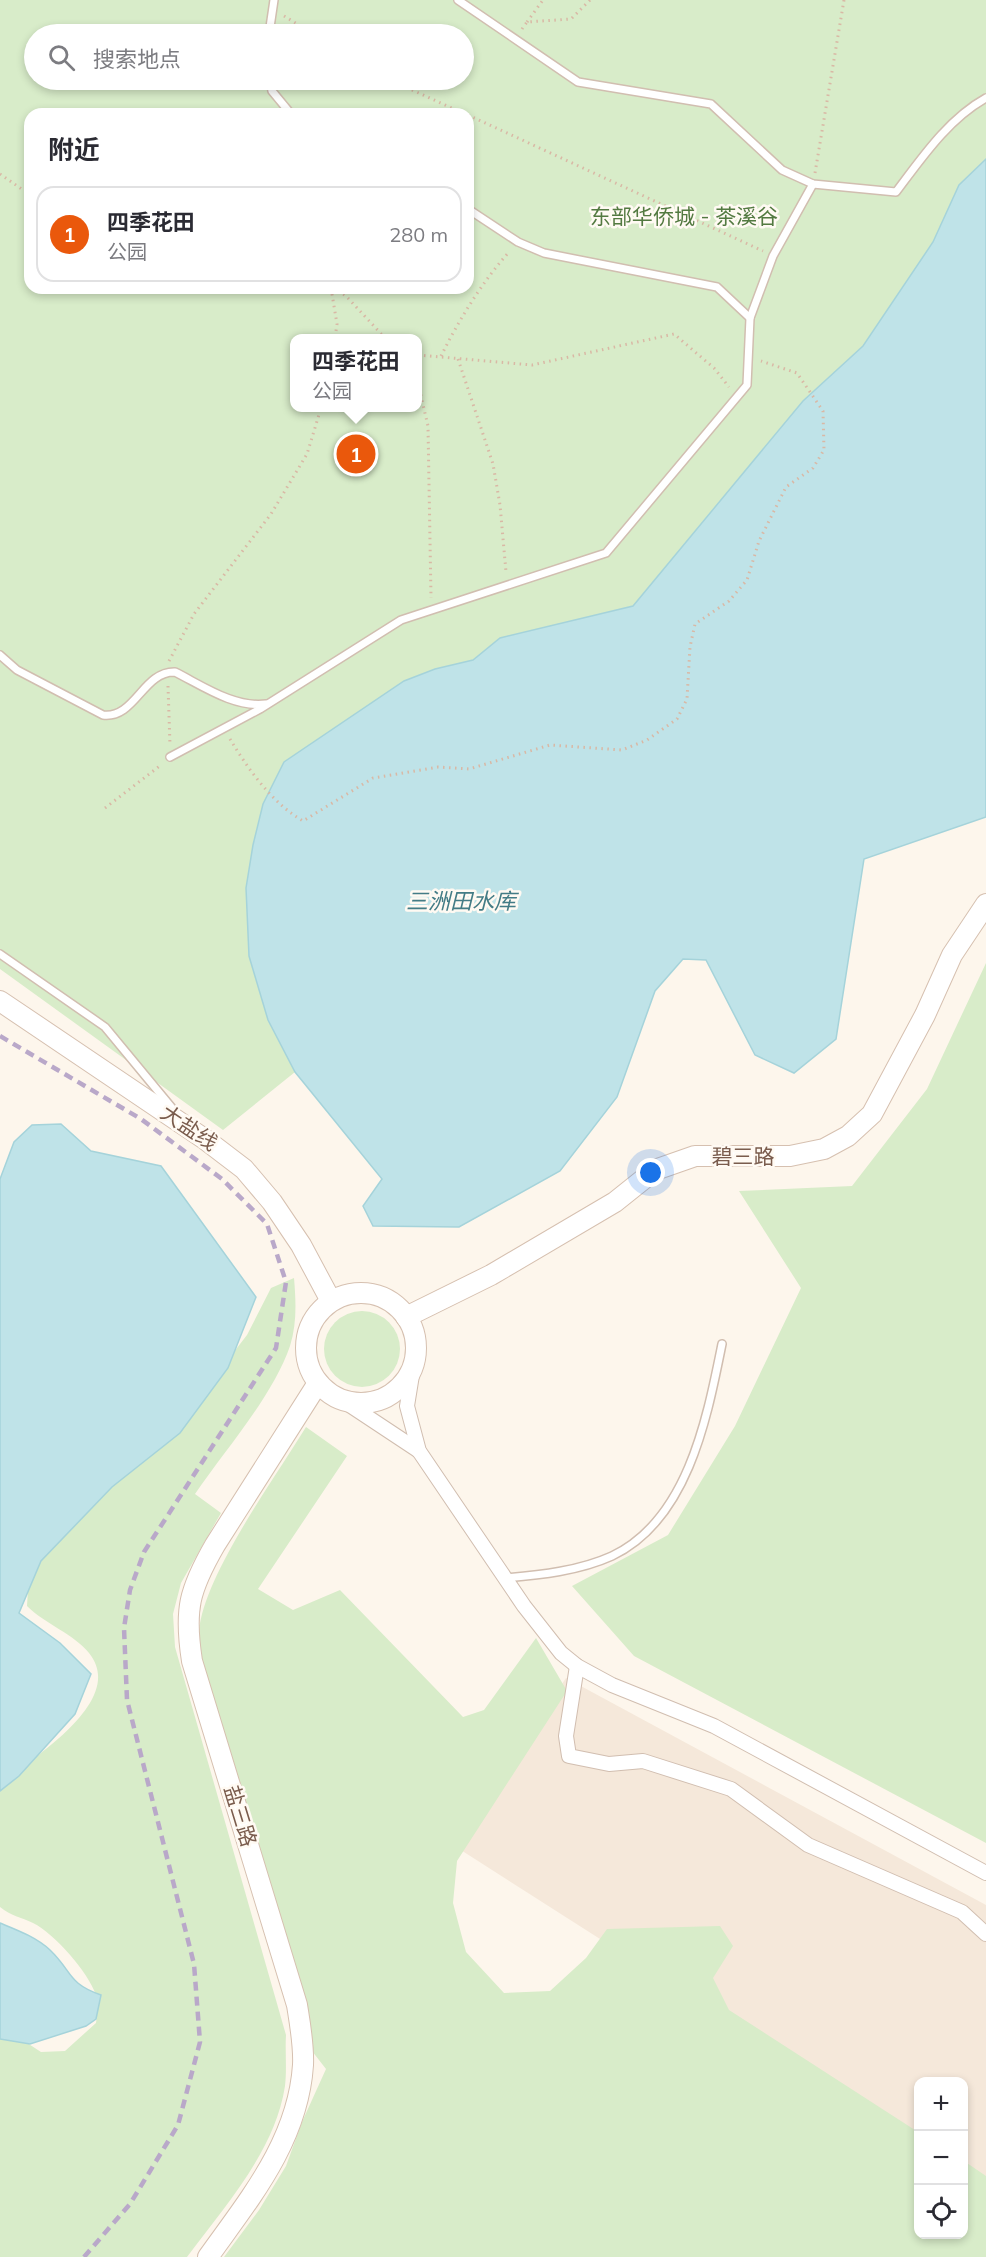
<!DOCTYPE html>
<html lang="zh">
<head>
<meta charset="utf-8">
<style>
	body { margin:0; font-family:Mulish,"Noto Sans SC",sans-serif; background:#f7f7f7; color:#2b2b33 }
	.controls { position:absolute; right:18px; bottom:18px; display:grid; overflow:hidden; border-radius:12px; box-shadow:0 3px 9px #0003 }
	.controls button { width:54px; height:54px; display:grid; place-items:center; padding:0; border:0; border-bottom:2px solid #e1e1e2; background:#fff; color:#2b2b33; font:30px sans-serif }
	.you { position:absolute; left:651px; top:1173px; width:21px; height:21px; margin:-15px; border:4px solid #fff; border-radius:50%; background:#1a73e8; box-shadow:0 0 0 9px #1a73e833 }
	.badge { display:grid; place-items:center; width:39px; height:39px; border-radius:50%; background:#ea580c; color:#fff; font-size:20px; font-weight:700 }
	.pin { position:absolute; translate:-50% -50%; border:3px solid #fff; box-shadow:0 2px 6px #0006 }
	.popup { position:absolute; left:290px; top:334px; width:132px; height:78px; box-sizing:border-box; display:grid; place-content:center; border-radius:12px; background:#fff; filter:drop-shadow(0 2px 4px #0005); font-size:20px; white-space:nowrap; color:#7c7c81 }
	.popup b { font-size:22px; color:#2b2b33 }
	.popup::after { content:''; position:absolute; left:50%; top:100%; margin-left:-12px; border:12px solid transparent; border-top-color:#fff }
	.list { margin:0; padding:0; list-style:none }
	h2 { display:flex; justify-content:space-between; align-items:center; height:78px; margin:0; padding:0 24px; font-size:26px }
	h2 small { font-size:20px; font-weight:400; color:#7c7c81 }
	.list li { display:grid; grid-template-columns:39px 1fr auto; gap:18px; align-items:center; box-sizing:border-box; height:96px; margin:0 12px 12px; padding:0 12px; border:2px solid #e1e1e2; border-radius:18px }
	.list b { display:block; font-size:22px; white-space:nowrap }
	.list p { margin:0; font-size:20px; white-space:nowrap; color:#7c7c81 }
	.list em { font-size:20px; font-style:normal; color:#7c7c81 }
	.icon { flex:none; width:33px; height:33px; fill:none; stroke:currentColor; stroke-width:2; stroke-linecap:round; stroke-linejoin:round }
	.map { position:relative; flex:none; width:986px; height:2257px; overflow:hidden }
	.search { position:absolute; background:#fff; box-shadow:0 3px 9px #0003; left:24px; top:24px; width:450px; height:66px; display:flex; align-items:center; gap:15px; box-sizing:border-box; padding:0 21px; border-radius:33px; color:#7c7c81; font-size:22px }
	.panel { position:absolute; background:#fff; box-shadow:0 3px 9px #0003; left:24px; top:108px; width:450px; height:186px; border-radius:18px }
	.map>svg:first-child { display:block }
</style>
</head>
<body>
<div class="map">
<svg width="986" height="2257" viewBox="0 0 986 2257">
	<rect width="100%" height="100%" fill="#fdf6ec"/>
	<path fill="#f5e8da" d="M566,1678L986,1905V2185L964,2170V2082H918V2142L453,1845Z"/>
	<g fill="#d8ecc9" fill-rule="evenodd">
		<path d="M0,0H986V159L959,185L933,242L863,346L803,401L633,606L500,638L473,660L435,669L404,681L268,1020L295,1072L223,1130L0,969ZM34,34H464V80H34ZM30,114H468V288H30ZM294,338H418V408H294Z"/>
		<path d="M986,963V1843L634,1656L572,1586L668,1535L735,1426L801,1288L739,1191L852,1186L927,1089Z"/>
		<path d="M294,1278C296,1301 297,1324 290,1346C273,1396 225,1450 195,1494L221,1513L181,1583L173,1614L175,1647L286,2035C285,2051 287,2069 285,2086C275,2151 225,2206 187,2257H0V2033L21,2039L41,2052L65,2051L96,2023C97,2015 99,2003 96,1995C88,1972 55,1934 33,1923C21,1917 11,1916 0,1907V1784C31,1759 128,1701 89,1653C74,1634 45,1624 27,1606L29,1573L55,1538L186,1414L247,1335L271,1288Z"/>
		<circle cx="362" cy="1349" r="38"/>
		<path d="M306,1427L347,1456L258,1589L293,1610L340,1590L463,1717L484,1710L536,1638L567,1691L457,1861L453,1903L466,1952L504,1993L550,1991L586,1958L607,1929L720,1926L733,1946L713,1978L729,2010L918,2132V2234H964V2161L986,2176V2257H224L259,2210L286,2166L302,2122L326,2069L312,2051L202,1663C201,1653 198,1641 199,1631C204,1575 275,1478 306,1427Z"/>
	</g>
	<g fill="#bfe3e8" stroke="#a5d3da" stroke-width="1.5">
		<path d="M986,159V817L864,859L836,1039L794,1073L755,1055L706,960L683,959L655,991L617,1097L560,1171L459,1227L373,1226L363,1206L382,1179L295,1072L268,1020L249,956L246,888L253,845L263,804L284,762L404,681L435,669L473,660L500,638L633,606L803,401L863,346L933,242L959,185Z"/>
		<path d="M61,1124L91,1151L161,1166L256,1297L228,1368L180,1433L112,1487L41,1561L19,1613L60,1643L91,1674L75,1714L19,1776L0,1791V1179L14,1142L32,1125Z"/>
		<path d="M0,1923C17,1930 36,1937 50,1950C73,1972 67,1983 101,1995L96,2019L86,2026L30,2044L0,2039Z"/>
	</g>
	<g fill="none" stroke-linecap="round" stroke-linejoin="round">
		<defs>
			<g id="service">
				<path d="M458,0L578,82L711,104L782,170L813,184L896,192C921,159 948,119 986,98"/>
				<path d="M269,34L274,0"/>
				<path d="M270,80L272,91L291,114"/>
				<path d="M750,318L773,256L813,184"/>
				<path d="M0,655L17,670L103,715C135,719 143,671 175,672C203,686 234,708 266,704"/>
				<path d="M170,757L260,709L401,620L606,553L747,385L750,318L717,287L544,253L518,242L468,209"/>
				<path d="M0,954L105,1027L172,1108"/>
				<path d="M505,1578C540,1575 579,1571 612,1556C688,1520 707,1418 722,1344"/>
			</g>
			<g id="minor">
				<path d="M413,1369L407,1406L419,1451L524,1606L561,1653L577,1666L612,1685L714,1726L986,1873"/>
				<path d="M342,1400L419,1451"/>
				<path d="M577,1666L566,1736L569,1756L609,1764L643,1761L731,1789L808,1845L962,1912L986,1934"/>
			</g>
			<g id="secondary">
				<path d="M0,1001L206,1140L244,1169L272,1202L301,1245L331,1301"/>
				<circle cx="361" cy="1348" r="55"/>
				<path d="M406,1317L491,1275L615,1202L655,1170L695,1156H790L824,1149L848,1136L872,1114L925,1015L952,955L986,904"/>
				<path d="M208,2257C250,2198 298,2141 303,2065C304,2045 300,2024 297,2005L192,1661C184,1610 189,1590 215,1545L318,1383"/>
			</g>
		</defs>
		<use href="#service" stroke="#d1beb0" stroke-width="10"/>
		<use href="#minor" stroke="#d1beb0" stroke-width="16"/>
		<use href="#secondary" stroke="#d6c0b0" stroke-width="22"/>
		<g stroke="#d9b8a5" stroke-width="3" stroke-dasharray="1.5 4.5" stroke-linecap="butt">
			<path d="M284,16L314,34"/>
			<path d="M527,22L543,0"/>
			<path d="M522,29L527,22L571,19L590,0"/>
			<path d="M390,80L465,114"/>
			<path d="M468,115L763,251"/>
			<path d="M815,173L844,0"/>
			<path d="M0,174L23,190L30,189"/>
			<path d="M331,288L337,324L335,338"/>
			<path d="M333,288L346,296L385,338"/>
			<path d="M418,355L532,365L674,334L714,368L729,387"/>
			<path d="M441,356C459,320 482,282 509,252"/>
			<path d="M458,359L493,464L500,505L506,572"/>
			<path d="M418,383L428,426L431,598"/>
			<path d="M169,661L194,614L271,514L307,454L321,408"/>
			<path d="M168,686L170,745"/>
			<path d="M230,739C248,769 272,803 303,821L373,778L438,767L469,769L550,745L622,750L647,740L677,719L687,699L690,647L695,624L729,601L747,580L759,541L786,487L813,468L824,450L823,411L797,373L761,361"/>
			<path d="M105,808L161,765"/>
		</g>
		<use href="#service" stroke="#fff" stroke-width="7"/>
		<use href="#minor" stroke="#fff" stroke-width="14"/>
		<use href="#secondary" stroke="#fff" stroke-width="20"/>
		<path stroke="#b9a8c9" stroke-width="4.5" stroke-dasharray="9 6" stroke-linecap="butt" d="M0,1036L141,1119L222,1179L267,1224L286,1282L276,1348L144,1552L130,1590L124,1628L127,1700L194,1964L200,2042L178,2125L130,2204L84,2257"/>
	</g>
	<g text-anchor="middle" stroke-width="5" stroke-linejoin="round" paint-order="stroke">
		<g font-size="21" fill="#537a41" stroke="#fffaf3">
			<text x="684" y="224">东部华侨城 - 茶溪谷</text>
		</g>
		<g font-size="21" fill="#7a5c4d" stroke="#fffaf3">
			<text transform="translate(189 1128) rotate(34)" y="7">大盐线</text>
			<text x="743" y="1164">碧三路</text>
			<text transform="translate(240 1816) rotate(73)" y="7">盐三路</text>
		</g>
		<g font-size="22" font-style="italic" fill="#437c86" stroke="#fffaf3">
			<text x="461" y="909">三洲田水库</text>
		</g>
	</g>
</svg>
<div class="controls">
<button>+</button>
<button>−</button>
<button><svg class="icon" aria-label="locate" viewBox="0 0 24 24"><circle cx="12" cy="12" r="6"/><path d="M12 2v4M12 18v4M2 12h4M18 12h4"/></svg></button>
</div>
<div class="you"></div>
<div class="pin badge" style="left:356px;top:454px">1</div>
<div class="popup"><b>四季花田</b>公园</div>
<div class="search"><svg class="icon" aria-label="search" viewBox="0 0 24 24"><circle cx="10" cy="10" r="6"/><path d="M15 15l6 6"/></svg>搜索地点</div>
<section class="panel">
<h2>附近<small></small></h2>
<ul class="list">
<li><span class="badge">1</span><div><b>四季花田</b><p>公园</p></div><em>280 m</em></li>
</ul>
</section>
</div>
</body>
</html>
